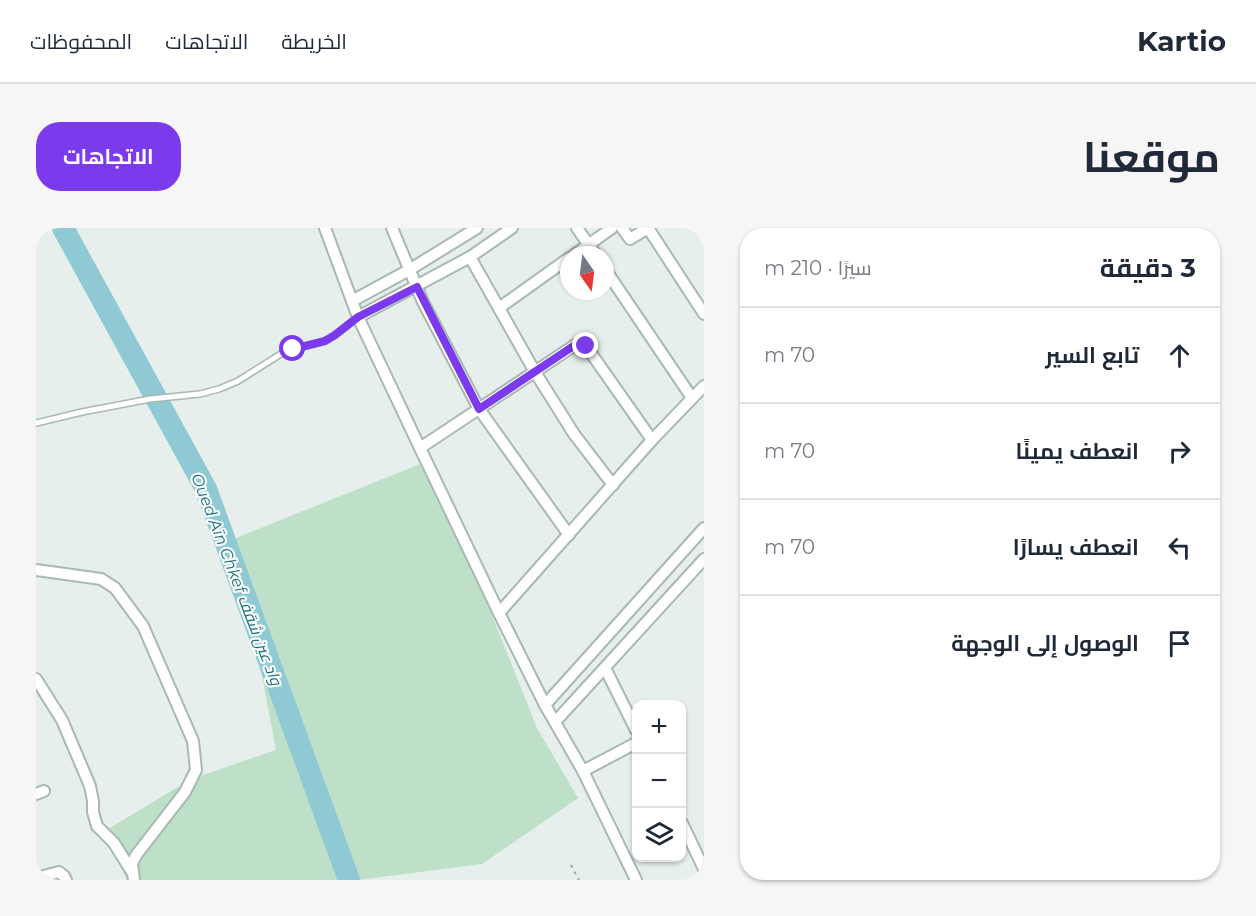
<!DOCTYPE html>
<html lang="ar">
<head>
<meta charset="utf-8">
<style>
	body { margin:0; font-family:Montserrat,Cairo,sans-serif; background:#f6f6f7; color:#1f2937; direction:rtl }
	.controls { position:absolute; right:18px; bottom:18px; display:grid; overflow:hidden; border-radius:12px; box-shadow:0 2px 4px #0004 }
	.controls button { width:54px; height:54px; display:grid; place-items:center; padding:0; border:0; border-bottom:2px solid #e0e1e3; background:#fff; color:#1f2937; font:30px sans-serif }
	.compass { position:absolute; left:524px; top:18px; width:54px; height:54px; border-radius:50%; background:#fff; box-shadow:0 2px 4px #0004; rotate:166deg }
	.stop { position:absolute; width:18px; height:18px; margin:-14px; border:4px solid #7c3aed; border-radius:50%; background:#fff }
	.stop.end { background:#7c3aed; border-color:#fff; box-shadow:0 2px 6px #0008 }
	.list { margin:0; padding:0; list-style:none }
	h2 { display:flex; justify-content:space-between; align-items:center; height:78px; margin:0; padding:0 24px; font-size:26px }
	h2 small { font-size:20px; font-weight:400; color:#747a83 }
	.list li { display:grid; grid-template-columns:39px 1fr auto; gap:18px; align-items:center; box-sizing:border-box; height:96px; padding:0 24px; border-top:2px solid #e0e1e3 }
	.list b { display:block; font-size:22px; white-space:nowrap }
	.list em { font-size:20px; font-style:normal; color:#747a83 }
	.icon { flex:none; width:33px; height:33px; fill:none; stroke:currentColor; stroke-width:2; stroke-linecap:round; stroke-linejoin:round }
	.map { position:relative; flex:none; width:668px; height:652px; overflow:hidden; direction:ltr; border-radius:24px }
	header { display:flex; align-items:center; gap:36px; box-sizing:border-box; height:84px; padding:0 30px; background:#fff; border-bottom:2px solid #e0e1e3 }
	header strong { font-size:28px }
	nav { display:flex; gap:33px; margin-inline-start:auto; font-size:21px }
	.intro { display:flex; align-items:center; justify-content:space-between; box-sizing:border-box; height:144px; padding:0 36px }
	h1 { margin:0; font-size:42px }
	.button { padding:15px 27px; border-radius:24px; background:#7c3aed; color:#fff; font-size:21px; font-weight:700 }
	main { display:flex; gap:36px; padding:0 36px }
	aside { flex:1; background:#fff; border-radius:24px; box-shadow:0 2px 4px #0004 }
	.map>svg:first-child { display:block }
</style>
</head>
<body>
<header>
<strong>Kartio</strong>
<nav><a>الخريطة</a><a>الاتجاهات</a><a>المحفوظات</a></nav>
</header>
<div class="intro"><h1>موقعنا</h1><a class="button">الاتجاهات</a></div>
<main>
<aside>
<h2>3 دقيقة<small>سيرًا · 210 m</small></h2>
<ul class="list">
<li><svg class="icon" aria-label="ahead" viewBox="0 0 24 24"><path d="M12 20V5M6 11l6-6 6 6"/></svg><div><b>تابع السير</b></div><em>70 m</em></li>
<li><svg class="icon" aria-label="right" viewBox="0 0 24 24"><path d="M7 20v-9h11M14 6l5 5-5 5"/></svg><div><b>انعطف يمينًا</b></div><em>70 m</em></li>
<li><svg class="icon" aria-label="left" viewBox="0 0 24 24"><path d="M17 20v-9H6M10 6l-5 5 5 5"/></svg><div><b>انعطف يسارًا</b></div><em>70 m</em></li>
<li><svg class="icon" aria-label="arrive" viewBox="0 0 24 24"><path d="M6 21V4h12l-3 4 3 4H6"/></svg><div><b>الوصول إلى الوجهة</b></div></li>
</ul>
</aside>
<div class="map">
<svg width="668" height="652" viewBox="0 0 668 652">
	<rect width="100%" height="100%" fill="#e6efeb"/>
	<path fill="#bfe0c8" d="M394,232L501,500L542,570L446,636L322,652H91L69,603L155,551L240,522L200,310Z"/>
	<g fill="none" stroke-linecap="round" stroke-linejoin="round">
		<path stroke="#8ec9d4" stroke-width="22" d="M27,0L170,261L313,652"/>
		<defs>
			<path id="service" d="M0,195L46,184L114,171L164,166L183,161L202,153L248,124L289,113L299,107L322,89"/>
			<g id="minor">
				<path d="M289,0L322,89L384,220L463,385L509,477L547,543L600,652"/>
				<path d="M356,0L387,74L443,181L533,307"/>
				<path d="M541,0L560,27"/>
				<path d="M586,0L594,11L612,0L668,86"/>
				<path d="M538,27L576,0"/>
				<path d="M434,29L499,144L538,206L577,257"/>
				<path d="M569,41L656,170"/>
				<path d="M316,73L373,42L441,0"/>
				<path d="M463,80L533,30"/>
				<path d="M322,89L434,29L476,0"/>
				<path d="M384,220L539,117L546,116L550,118L616,212"/>
				<path d="M0,342L65,351L79,360L107,398L157,513L160,542L149,564L101,626L96,635L98,652"/>
				<path d="M463,385L616,212L668,158"/>
				<path d="M569,440L600,502"/>
				<path d="M0,451L26,492L54,558L57,573V584L61,598L78,615L96,644"/>
				<path d="M509,477L668,300"/>
				<path d="M519,494L668,331"/>
				<path d="M547,543L600,515"/>
				<path d="M0,566L8,563"/>
				<path d="M646,595L668,641"/>
				<path d="M0,650L23,644L28,648L30,652"/>
			</g>
		</defs>
		<use href="#service" stroke="#a8b8b2" stroke-width="8"/>
		<use href="#minor" stroke="#a8b8b2" stroke-width="14"/>
		<path stroke="#86b3a5" stroke-width="2" stroke-dasharray="3 4.5" stroke-linecap="butt" d="M535,637L543,652"/>
		<use href="#service" stroke="#fff" stroke-width="5"/>
		<use href="#minor" stroke="#fff" stroke-width="10"/>
	</g>
	<g fill="none" stroke-linecap="round" stroke-linejoin="round">
		<path stroke="#7c3aed" stroke-width="8" d="M257,121L289,113L299,107L322,89L381,59L443,181L539,117L546,116L550,118"/>
	</g>
	<g text-anchor="middle" stroke-width="4.5" stroke-linejoin="round" paint-order="stroke">
		<g font-size="16" font-style="italic" fill="#1c6f80" stroke="#f7fbf9">
			<text transform="translate(201 351) rotate(69)" y="6">Oued Aïn Chkef واد عين شقف</text>
		</g>
	</g>
</svg>
<div class="controls">
<button>+</button>
<button>−</button>
<button><svg class="icon" aria-label="layers" viewBox="0 0 24 24"><path d="M12 4l9 5-9 5-9-5zM3 14l9 5 9-5"/></svg></button>
</div>
<svg class="compass" viewBox="-18 -18 36 36"><path d="M0-13l5 13h-10z" fill="#e53935"/><path d="M0 13l5-13h-10z" fill="#747a83"/></svg>
<div class="stop" style="left:257px;top:121px"></div>
<div class="stop end" style="left:550px;top:118px"></div>
</div>
</main>
</body>
</html>
